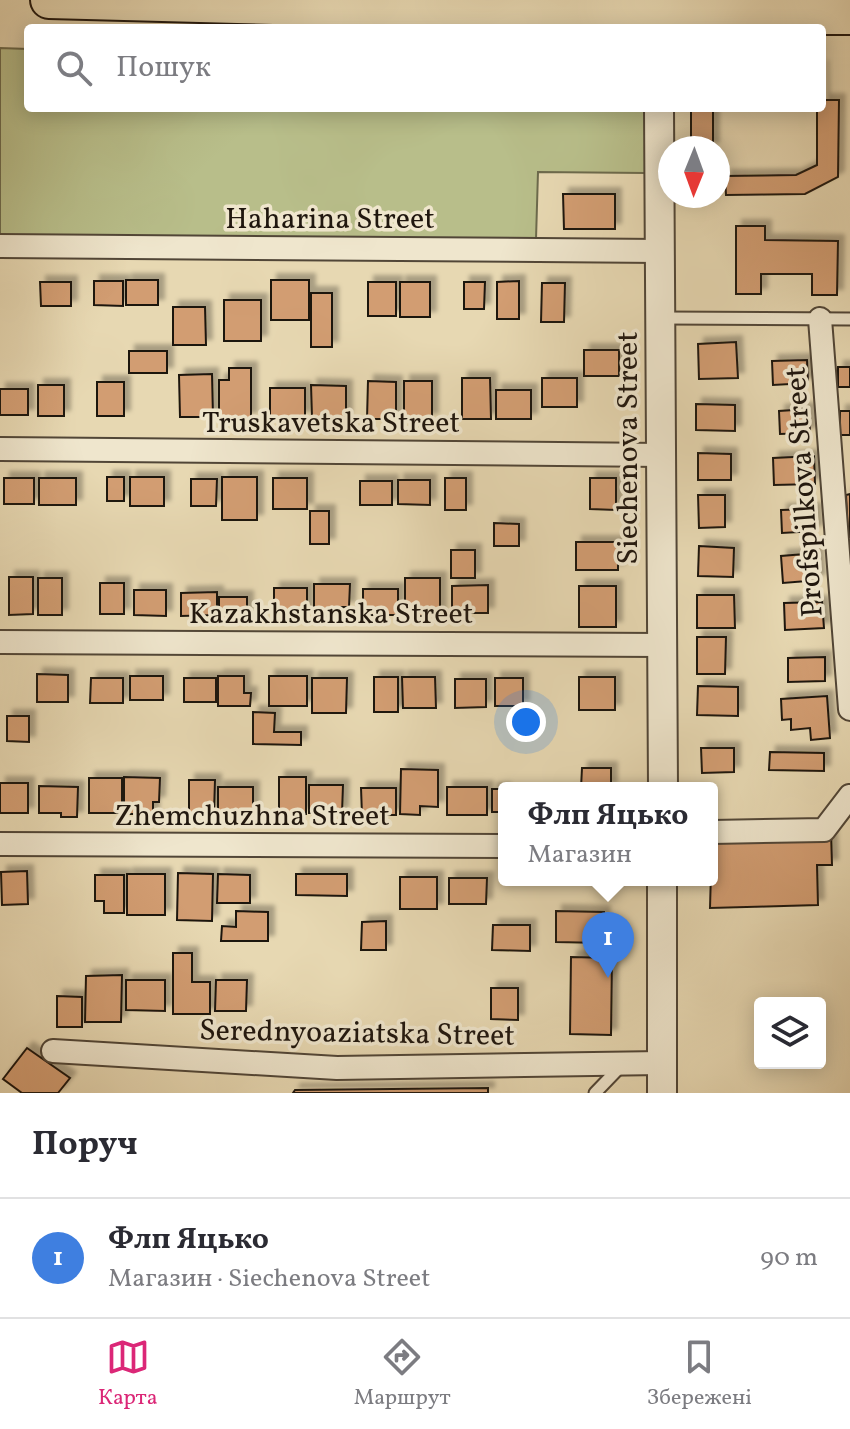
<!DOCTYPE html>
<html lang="uk">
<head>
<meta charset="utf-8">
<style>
	body { margin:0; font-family:Vollkorn,serif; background:#f7f7f7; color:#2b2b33 }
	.controls { position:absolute; right:24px; bottom:24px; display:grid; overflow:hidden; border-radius:8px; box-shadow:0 4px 20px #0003 }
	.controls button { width:72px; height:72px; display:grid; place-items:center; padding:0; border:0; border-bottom:2px solid #e1e1e2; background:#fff; color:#2b2b33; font:40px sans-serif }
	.compass { position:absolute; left:658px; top:136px; width:72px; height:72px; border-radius:50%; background:#fff; box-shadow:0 4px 20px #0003; rotate:181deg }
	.you { position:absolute; left:526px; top:722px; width:28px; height:28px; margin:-20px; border:6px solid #fff; border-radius:50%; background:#1a73e8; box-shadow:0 0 0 12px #1a73e833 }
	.badge { display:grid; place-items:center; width:52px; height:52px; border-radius:50%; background:#db2777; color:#fff; font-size:26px; font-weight:700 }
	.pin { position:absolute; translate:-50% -66px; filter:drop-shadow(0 2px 4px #0008) }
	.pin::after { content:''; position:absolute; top:42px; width:28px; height:24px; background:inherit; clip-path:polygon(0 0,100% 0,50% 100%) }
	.popup { position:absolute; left:498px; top:782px; width:220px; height:104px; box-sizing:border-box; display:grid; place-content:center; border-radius:8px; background:#fff; filter:drop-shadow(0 2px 6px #0005); font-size:26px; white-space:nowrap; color:#7c7c81 }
	.popup b { font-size:30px; color:#2b2b33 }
	.popup::after { content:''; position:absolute; left:50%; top:100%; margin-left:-16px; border:16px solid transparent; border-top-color:#fff }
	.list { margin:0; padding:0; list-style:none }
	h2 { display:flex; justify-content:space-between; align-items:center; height:104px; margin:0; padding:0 32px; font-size:34px }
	h2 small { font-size:26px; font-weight:400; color:#7c7c81 }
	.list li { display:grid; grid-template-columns:52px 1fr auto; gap:24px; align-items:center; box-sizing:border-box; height:120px; padding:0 32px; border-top:2px solid #e1e1e2 }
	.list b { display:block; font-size:30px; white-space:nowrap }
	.list p { margin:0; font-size:26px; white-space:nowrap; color:#7c7c81 }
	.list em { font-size:26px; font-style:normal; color:#7c7c81 }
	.icon { flex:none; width:44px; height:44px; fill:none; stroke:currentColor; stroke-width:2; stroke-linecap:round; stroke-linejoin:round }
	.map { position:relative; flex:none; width:850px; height:1093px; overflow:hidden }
	.search { position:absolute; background:#fff; box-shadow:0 4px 20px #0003; left:24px; right:24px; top:24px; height:88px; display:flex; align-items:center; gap:20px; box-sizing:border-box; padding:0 28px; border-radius:8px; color:#7c7c81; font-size:30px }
	.sheet { height:224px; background:#fff }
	nav { display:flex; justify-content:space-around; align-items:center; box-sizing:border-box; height:112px; border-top:2px solid #e1e1e2; background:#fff; font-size:22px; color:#7c7c81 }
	nav a { display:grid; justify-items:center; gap:4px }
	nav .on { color:#db2777 }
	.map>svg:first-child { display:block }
</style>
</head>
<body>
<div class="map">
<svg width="850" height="1093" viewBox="0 0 850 1093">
	<defs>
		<filter id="shadow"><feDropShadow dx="6" dy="-6" stdDeviation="2" flood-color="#0004"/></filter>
	</defs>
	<rect width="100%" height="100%" fill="#e7d8b2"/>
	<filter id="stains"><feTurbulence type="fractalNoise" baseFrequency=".0025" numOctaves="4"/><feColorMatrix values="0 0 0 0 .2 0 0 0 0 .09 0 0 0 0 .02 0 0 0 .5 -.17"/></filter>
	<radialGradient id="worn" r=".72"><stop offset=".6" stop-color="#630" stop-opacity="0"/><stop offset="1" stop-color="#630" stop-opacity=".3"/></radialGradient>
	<path fill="#b8be8a" stroke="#6c6a4c" stroke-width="2" d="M0,48L28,49V108H647L645,173L538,172L536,239H0Z"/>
	<g fill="#d29d72" stroke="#1f160e" stroke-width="2" filter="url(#shadow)">
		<path d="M822,66L823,100H839L838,177L805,194L726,195L725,176L796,175L817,165V109L713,110V148H691V108H822Z"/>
		<path d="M563,194H615V229H564Z"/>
		<path d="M736,226H765V240L838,241L837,295H812V274H761V294H736Z"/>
		<rect x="126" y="280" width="32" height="25"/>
		<rect x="271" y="280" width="38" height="40"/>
		<path d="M94,281H123V306L94,305Z"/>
		<path d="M519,281V319H497V282Z"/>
		<path d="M40,282H71V306H41Z"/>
		<rect x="368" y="282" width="28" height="34"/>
		<rect x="400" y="282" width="30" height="35"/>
		<path d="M464,282H485L484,309H464Z"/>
		<path d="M542,283H565L564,322H541Z"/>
		<rect x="311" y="293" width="21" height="54"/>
		<rect x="224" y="300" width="37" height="41"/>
		<path d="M173,307H205L206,345H173Z"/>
		<path d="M736,342L738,378L699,379L698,344Z"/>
		<rect x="584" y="350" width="35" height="26"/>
		<rect x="129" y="351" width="38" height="22"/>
		<path d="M807,360L808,383L773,385L772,361Z"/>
		<rect x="838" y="367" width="12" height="20"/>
		<path d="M229,368H251V418H219V380H229Z"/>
		<path d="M212,374L213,417H180L179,375Z"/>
		<path d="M462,378H490L491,419H462Z"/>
		<rect x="542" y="378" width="35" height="29"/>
		<path d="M368,381L396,382V419H367Z"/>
		<rect x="404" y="381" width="28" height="38"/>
		<rect x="97" y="382" width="27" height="34"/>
		<rect x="38" y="385" width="26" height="31"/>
		<path d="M311,385L346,386V418L312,417Z"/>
		<rect x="270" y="388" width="35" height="29"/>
		<rect x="0" y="389" width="28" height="26"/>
		<rect x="496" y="390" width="35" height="29"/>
		<path d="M696,404L735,405V431L696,430Z"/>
		<path d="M809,409L810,433L780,434L779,411Z"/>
		<rect x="840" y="411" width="10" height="24"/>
		<path d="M698,453L731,454V480H698Z"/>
		<path d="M814,456L815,484L774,485L773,458Z"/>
		<rect x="107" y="477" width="17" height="24"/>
		<rect x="130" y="477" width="34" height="29"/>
		<rect x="222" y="477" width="35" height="43"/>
		<rect x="4" y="478" width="30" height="26"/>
		<rect x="39" y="478" width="37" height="27"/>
		<rect x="273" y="478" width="34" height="31"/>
		<rect x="445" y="478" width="21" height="32"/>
		<path d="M590,478H616V510L590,509Z"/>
		<path d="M191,479H217L216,506H191Z"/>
		<path d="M398,480H430V505L398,504Z"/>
		<rect x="360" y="481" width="32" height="24"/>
		<path d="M850,494V537H848L846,495Z"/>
		<path d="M698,495H725V527L699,528Z"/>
		<path d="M815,509L816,531L782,533L781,510Z"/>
		<rect x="310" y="511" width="19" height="33"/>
		<path d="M494,523L519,524V546H494Z"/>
		<rect x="576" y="542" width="42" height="28"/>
		<path d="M699,546L734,548L733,577L698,576Z"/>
		<rect x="451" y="550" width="24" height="28"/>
		<path d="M817,553L819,580L783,583L781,556Z"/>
		<path d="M9,577H33V614L9,615Z"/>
		<rect x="38" y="578" width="24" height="37"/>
		<rect x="405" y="578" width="35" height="38"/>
		<rect x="100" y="583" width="24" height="31"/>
		<path d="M314,584H350L349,607H340V616L314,617Z"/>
		<path d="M488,585V613H452V586Z"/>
		<rect x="579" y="586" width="37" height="41"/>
		<rect x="274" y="588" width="33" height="25"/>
		<rect x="363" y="589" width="35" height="26"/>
		<path d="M134,590H166V616L134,615Z"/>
		<path d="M217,592V615L181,616V593Z"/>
		<path d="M697,595H734L735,628H697Z"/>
		<rect x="219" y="597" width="28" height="26"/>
		<path d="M822,602L824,628L785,630L784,603Z"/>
		<path d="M697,637H726L725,674H697Z"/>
		<path d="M825,657V681L788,682V658Z"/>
		<path d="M37,674L68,675V702H37Z"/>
		<rect x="130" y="676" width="33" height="24"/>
		<path d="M218,676H244V693H251L250,706H218Z"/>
		<rect x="269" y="676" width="38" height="30"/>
		<rect x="374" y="677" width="24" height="35"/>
		<path d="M402,677H435L436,708H403Z"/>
		<rect x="579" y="677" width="36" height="33"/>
		<path d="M91,678H123V703H90Z"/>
		<rect x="184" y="678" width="32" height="24"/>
		<path d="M312,678H347L346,713H312Z"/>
		<rect x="495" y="678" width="28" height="28"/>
		<path d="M455,679H486V707L455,708Z"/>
		<path d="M698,686L738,687V716L697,715Z"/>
		<path d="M827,696L830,738L811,740L810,728L791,730V719L782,720L781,699Z"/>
		<path d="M253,712L275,713L274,732H301V745L253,744Z"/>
		<path d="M7,716H29V742L7,741Z"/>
		<path d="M701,748H734V772L702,773Z"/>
		<path d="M770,752L824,753V771L769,770Z"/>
		<path d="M582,768H611V788H581Z"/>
		<path d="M401,769L438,770V807L420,806V815L400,814Z"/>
		<path d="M124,777L160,778L159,802H153V814H124Z"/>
		<rect x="279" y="777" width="27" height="37"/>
		<rect x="89" y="778" width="33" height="35"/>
		<path d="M189,780H215L214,813H189Z"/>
		<rect x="0" y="783" width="28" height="30"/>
		<path d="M309,785H343L342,813H309Z"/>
		<path d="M39,786L78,787L77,817H61V813H39Z"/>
		<path d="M218,787H253V813L218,812Z"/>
		<rect x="447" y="787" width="40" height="28"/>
		<path d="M361,788H396V815H362Z"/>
		<rect x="492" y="789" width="12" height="23"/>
		<path d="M831,832L832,865H817L818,905L710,908L712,837Z"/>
		<path d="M27,871L28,904L2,905L1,872Z"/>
		<path d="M178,873L213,874L212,921L177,920Z"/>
		<rect x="127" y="874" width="38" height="41"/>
		<path d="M218,874L250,875V903H217Z"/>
		<path d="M296,874H347V896L296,895Z"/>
		<path d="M95,875H124V913H104V901H95Z"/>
		<rect x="400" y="877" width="37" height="32"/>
		<path d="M449,878H487L486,904H449Z"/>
		<path d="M236,911L268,912V941H221L222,926L236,927Z"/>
		<path d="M556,911L604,912L603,943L556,942Z"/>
		<path d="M386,921V950H361L362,922Z"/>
		<path d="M493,925H530V951L492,950Z"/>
		<path d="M173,953H192V982H210V1014H173Z"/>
		<path d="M571,957L612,958L611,1035L570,1034Z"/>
		<path d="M122,975L121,1022H85L86,976Z"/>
		<path d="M126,980H165V1011L126,1010Z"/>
		<path d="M216,980H247L246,1011H215Z"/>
		<path d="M491,988H518V1020L491,1019Z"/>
		<path d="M57,996L82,997V1027H57Z"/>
		<path d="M27,1048L70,1078L58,1093H22L3,1079Z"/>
		<path d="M488,1088V1093H293L295,1090Z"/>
	</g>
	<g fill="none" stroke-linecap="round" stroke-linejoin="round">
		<defs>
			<g id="service">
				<path d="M663,318L850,319"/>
				<path d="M595,1093L621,1066"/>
			</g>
			<g id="minor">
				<path d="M0,246L660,251"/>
				<path d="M820,319L850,709"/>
				<path d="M0,449L662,455"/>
				<path d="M0,642L661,645"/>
				<path d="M712,832L824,830L850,796"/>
				<path d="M0,844L504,846"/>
				<path d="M53,1051L337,1068L661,1063"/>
			</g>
			<g id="tertiary">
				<path d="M659,108L663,788"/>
				<path d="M662,1093V880"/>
			</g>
			<path id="primary" d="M49,0L658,16H850"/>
		</defs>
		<use href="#service" stroke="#514637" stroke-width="15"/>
		<use href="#minor" stroke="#514637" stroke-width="26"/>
		<use href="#tertiary" stroke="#514637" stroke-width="32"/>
		<use href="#primary" stroke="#1f160e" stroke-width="40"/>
		<use href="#service" stroke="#efe6cd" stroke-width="11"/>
		<use href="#minor" stroke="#efe6cd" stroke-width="22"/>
		<use href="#tertiary" stroke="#efe6cd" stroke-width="28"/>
		<use href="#primary" stroke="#e7d8b2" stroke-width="36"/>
	</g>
	<g text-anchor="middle" stroke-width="7" stroke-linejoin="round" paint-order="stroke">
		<g font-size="30" fill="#1f160e" stroke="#efe6cd">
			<text x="330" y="228">Haharina Street</text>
			<text x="331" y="432">Truskavetska Street</text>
			<text transform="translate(627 448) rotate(-90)" y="10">Siechenova Street</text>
			<text transform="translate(803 492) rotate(-94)" y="10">Profspilkova Street</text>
			<text x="331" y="623">Kazakhstanska Street</text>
			<text x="252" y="825">Zhemchuzhna Street</text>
			<text transform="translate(357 1032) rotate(1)" y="10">Serednyoaziatska Street</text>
		</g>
	</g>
	<rect width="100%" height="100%" filter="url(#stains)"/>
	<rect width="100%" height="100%" fill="url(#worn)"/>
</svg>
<div class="controls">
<button><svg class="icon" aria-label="layers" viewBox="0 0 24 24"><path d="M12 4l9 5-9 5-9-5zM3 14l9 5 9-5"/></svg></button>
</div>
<svg class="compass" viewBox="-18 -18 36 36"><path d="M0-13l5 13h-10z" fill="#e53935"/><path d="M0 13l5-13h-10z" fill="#7c7c81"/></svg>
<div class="you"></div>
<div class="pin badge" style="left:608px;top:978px;background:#3f7fe0">1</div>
<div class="popup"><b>Флп Яцько</b>Магазин</div>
<div class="search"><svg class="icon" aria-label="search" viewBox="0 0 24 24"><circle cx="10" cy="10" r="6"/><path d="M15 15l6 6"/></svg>Пошук</div>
</div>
<section class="sheet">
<h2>Поруч<small></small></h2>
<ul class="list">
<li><span class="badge" style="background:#3f7fe0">1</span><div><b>Флп Яцько</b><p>Магазин · Siechenova Street</p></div><em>90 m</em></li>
</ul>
</section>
<nav>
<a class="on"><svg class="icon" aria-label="map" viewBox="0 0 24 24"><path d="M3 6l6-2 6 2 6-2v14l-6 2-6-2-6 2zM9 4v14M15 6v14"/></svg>Карта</a>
<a><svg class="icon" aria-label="directions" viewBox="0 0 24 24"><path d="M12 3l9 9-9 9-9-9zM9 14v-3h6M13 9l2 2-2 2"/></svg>Маршрут</a>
<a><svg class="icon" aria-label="saved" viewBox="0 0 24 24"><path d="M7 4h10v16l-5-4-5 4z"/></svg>Збережені</a>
</nav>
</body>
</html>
